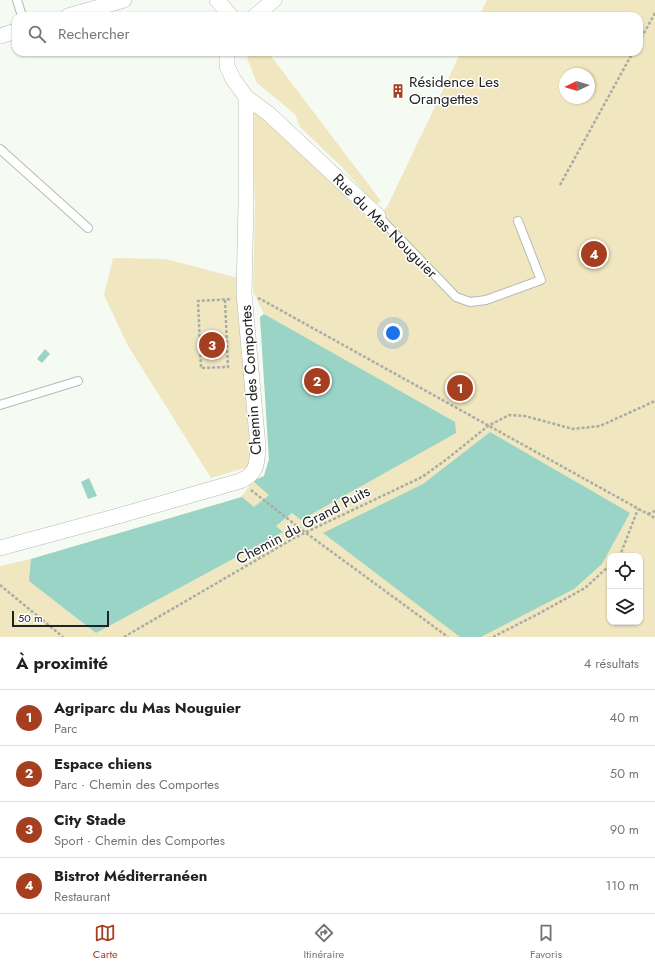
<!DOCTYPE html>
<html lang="fr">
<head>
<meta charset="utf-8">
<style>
	body { margin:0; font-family:Jost,sans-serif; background:#f6f6f6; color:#202124 }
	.controls { position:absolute; right:12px; bottom:12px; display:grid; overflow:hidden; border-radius:8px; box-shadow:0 1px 3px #0004 }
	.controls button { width:36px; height:36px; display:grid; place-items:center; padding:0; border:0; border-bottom:1px solid #e0e0e0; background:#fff; color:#202124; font:20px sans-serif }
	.compass { position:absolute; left:559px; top:68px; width:36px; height:36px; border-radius:50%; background:#fff; box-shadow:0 1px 3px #0004; rotate:266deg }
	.scale { position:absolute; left:12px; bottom:10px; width:97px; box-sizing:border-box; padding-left:4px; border:2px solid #212321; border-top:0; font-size:11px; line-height:14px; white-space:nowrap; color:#212321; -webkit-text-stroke:3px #fff; paint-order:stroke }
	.you { position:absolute; left:393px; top:333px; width:14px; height:14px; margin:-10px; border:3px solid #fff; border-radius:50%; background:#1a73e8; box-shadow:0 0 0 6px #1a73e833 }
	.badge { display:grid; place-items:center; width:26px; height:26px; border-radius:50%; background:#a63e20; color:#fff; font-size:13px; font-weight:700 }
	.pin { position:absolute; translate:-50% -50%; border:2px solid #fff; box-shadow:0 1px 4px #0006 }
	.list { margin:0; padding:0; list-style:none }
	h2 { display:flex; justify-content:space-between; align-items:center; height:52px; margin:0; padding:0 16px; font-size:17px }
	h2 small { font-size:13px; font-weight:400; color:#757577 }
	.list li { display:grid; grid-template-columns:26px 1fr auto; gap:12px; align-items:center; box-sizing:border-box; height:56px; padding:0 16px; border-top:1px solid #e0e0e0 }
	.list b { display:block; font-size:15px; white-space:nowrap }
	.list p { margin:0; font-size:13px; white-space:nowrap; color:#757577 }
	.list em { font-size:13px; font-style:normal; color:#757577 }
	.icon { flex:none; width:22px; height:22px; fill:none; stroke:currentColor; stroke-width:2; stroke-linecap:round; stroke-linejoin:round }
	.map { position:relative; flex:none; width:655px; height:637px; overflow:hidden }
	.search { position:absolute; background:#fff; box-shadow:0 1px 3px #0004; left:12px; right:12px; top:12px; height:44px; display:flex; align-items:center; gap:10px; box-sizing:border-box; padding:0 14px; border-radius:12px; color:#757577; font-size:15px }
	.sheet { height:276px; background:#fff }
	nav { display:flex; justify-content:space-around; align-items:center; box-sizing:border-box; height:56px; border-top:1px solid #e0e0e0; background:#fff; font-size:11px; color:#757577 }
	nav a { display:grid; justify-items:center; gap:2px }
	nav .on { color:#a63e20 }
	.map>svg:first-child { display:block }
</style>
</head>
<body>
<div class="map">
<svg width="655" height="637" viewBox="0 0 655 637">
	<rect width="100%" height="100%" fill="#f5faf3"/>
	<g fill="#f0e7c0" fill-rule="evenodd">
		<path d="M487,0H655V637H0V566L31,559L241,497L253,481L264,476L269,459L260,317L264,314L253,292L255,205L251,110L266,117L378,216L387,207L461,52H639V16H479ZM565,74H589V98H565ZM610,556H640V622H610Z"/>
		<path d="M251,52H268L381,201L375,205L343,168L300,127L295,114L257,83L247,58Z"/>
		<path d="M113,258L166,259L238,278L251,466L211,478L127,344L104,295Z"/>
	</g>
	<g fill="#9ad4c6">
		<path d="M264,314L455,422L456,433L301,520L292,513L276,526L283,532L96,633L29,581L31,559L242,497L254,507L269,495L253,481L264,476L269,459L260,317Z"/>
		<path d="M45,349L50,354L42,363L37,359Z"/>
		<path d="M490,432L630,513L602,564L574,589L481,637H460L323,533L423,484Z"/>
		<path d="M89,478L97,496L88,499L81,482Z"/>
	</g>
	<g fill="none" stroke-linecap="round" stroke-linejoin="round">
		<defs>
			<g id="lane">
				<path d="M17,0L22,16"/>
				<path d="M0,149L88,228"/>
				<path d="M378,216L456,297L470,302L486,300L541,280L518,221"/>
				<path d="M0,405L78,381"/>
			</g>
			<g id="street">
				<path d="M217,0L231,16"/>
				<path d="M68,16L124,0"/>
				<path d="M255,16L274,0"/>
				<path d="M0,36L16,31"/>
				<path d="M227,52V66L233,79L246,97L269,114L378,216"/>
				<path d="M0,548L118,516L240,481C257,474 257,464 258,447L244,293L246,204V97"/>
			</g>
		</defs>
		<use href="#lane" stroke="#b5bab4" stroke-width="10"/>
		<use href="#street" stroke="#b5bab4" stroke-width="16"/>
		<g stroke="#a8aca7" stroke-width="2.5" stroke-dasharray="3 2" stroke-linecap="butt">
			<path d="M639,42L655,13"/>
			<path d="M560,185L633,52"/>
			<path d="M258,298L264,301L655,518"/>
			<path d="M225,300L228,367L201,368L198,301L232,299"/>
			<path d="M251,490L306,533L448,637"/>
			<path d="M648,514L655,511"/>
			<path d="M618,556L621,553L638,509"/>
			<path d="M0,585L63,637"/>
			<path d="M124,637L296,537L422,477L447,459L488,426L509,415L525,416L573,429L600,426L655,401"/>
			<path d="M493,637L538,614L585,588L610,565"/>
		</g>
		<use href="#lane" stroke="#fff" stroke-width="8"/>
		<use href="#street" stroke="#fff" stroke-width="15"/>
	</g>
	<defs>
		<symbol id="building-bare" viewBox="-9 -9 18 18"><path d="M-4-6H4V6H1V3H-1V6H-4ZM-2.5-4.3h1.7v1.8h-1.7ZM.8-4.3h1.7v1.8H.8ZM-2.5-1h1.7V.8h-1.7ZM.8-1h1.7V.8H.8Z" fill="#a63e20" stroke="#fff" stroke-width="2.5" paint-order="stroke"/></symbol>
	</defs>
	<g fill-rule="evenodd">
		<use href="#building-bare" x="388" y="81" width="20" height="20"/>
	</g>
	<g text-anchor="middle" stroke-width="3" stroke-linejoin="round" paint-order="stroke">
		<g font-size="15" fill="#212321" stroke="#fff" text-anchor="start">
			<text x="409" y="87">Résidence Les<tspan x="409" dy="17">Orangettes</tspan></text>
		</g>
		<g font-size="15" fill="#212321" stroke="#fff">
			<text transform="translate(385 226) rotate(45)" y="5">Rue du Mas Nouguier</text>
			<text transform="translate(251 380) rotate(-94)" y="5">Chemin des Comportes</text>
			<text transform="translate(303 525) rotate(-28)" y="5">Chemin du Grand Puits</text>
		</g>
	</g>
</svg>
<div class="controls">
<button><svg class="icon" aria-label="locate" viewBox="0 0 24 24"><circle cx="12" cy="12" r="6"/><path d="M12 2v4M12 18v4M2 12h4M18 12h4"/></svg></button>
<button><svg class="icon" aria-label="layers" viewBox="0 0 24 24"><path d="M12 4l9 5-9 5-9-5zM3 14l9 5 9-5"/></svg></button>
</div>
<svg class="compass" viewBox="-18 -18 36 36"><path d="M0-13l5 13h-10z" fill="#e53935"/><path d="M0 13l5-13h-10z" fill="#757577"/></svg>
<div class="scale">50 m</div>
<div class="you"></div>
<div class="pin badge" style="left:460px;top:388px">1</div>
<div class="pin badge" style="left:317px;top:381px">2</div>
<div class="pin badge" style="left:212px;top:345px">3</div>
<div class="pin badge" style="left:594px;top:254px">4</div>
<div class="search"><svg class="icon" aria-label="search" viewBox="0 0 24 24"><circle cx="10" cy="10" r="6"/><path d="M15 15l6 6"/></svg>Rechercher</div>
</div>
<section class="sheet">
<h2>À proximité<small>4 résultats</small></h2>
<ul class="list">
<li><span class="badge">1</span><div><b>Agriparc du Mas Nouguier</b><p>Parc</p></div><em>40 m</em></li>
<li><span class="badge">2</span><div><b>Espace chiens</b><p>Parc · Chemin des Comportes</p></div><em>50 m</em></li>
<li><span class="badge">3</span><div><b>City Stade</b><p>Sport · Chemin des Comportes</p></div><em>90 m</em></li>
<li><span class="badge">4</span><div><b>Bistrot Méditerranéen</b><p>Restaurant</p></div><em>110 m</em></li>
</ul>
</section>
<nav>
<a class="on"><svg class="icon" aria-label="map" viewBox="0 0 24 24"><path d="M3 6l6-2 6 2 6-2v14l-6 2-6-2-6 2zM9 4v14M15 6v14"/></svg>Carte</a>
<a><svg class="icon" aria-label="directions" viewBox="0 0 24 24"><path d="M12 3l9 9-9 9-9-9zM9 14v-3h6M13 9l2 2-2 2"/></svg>Itinéraire</a>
<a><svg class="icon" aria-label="saved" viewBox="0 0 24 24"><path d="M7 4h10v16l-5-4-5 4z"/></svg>Favoris</a>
</nav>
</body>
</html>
